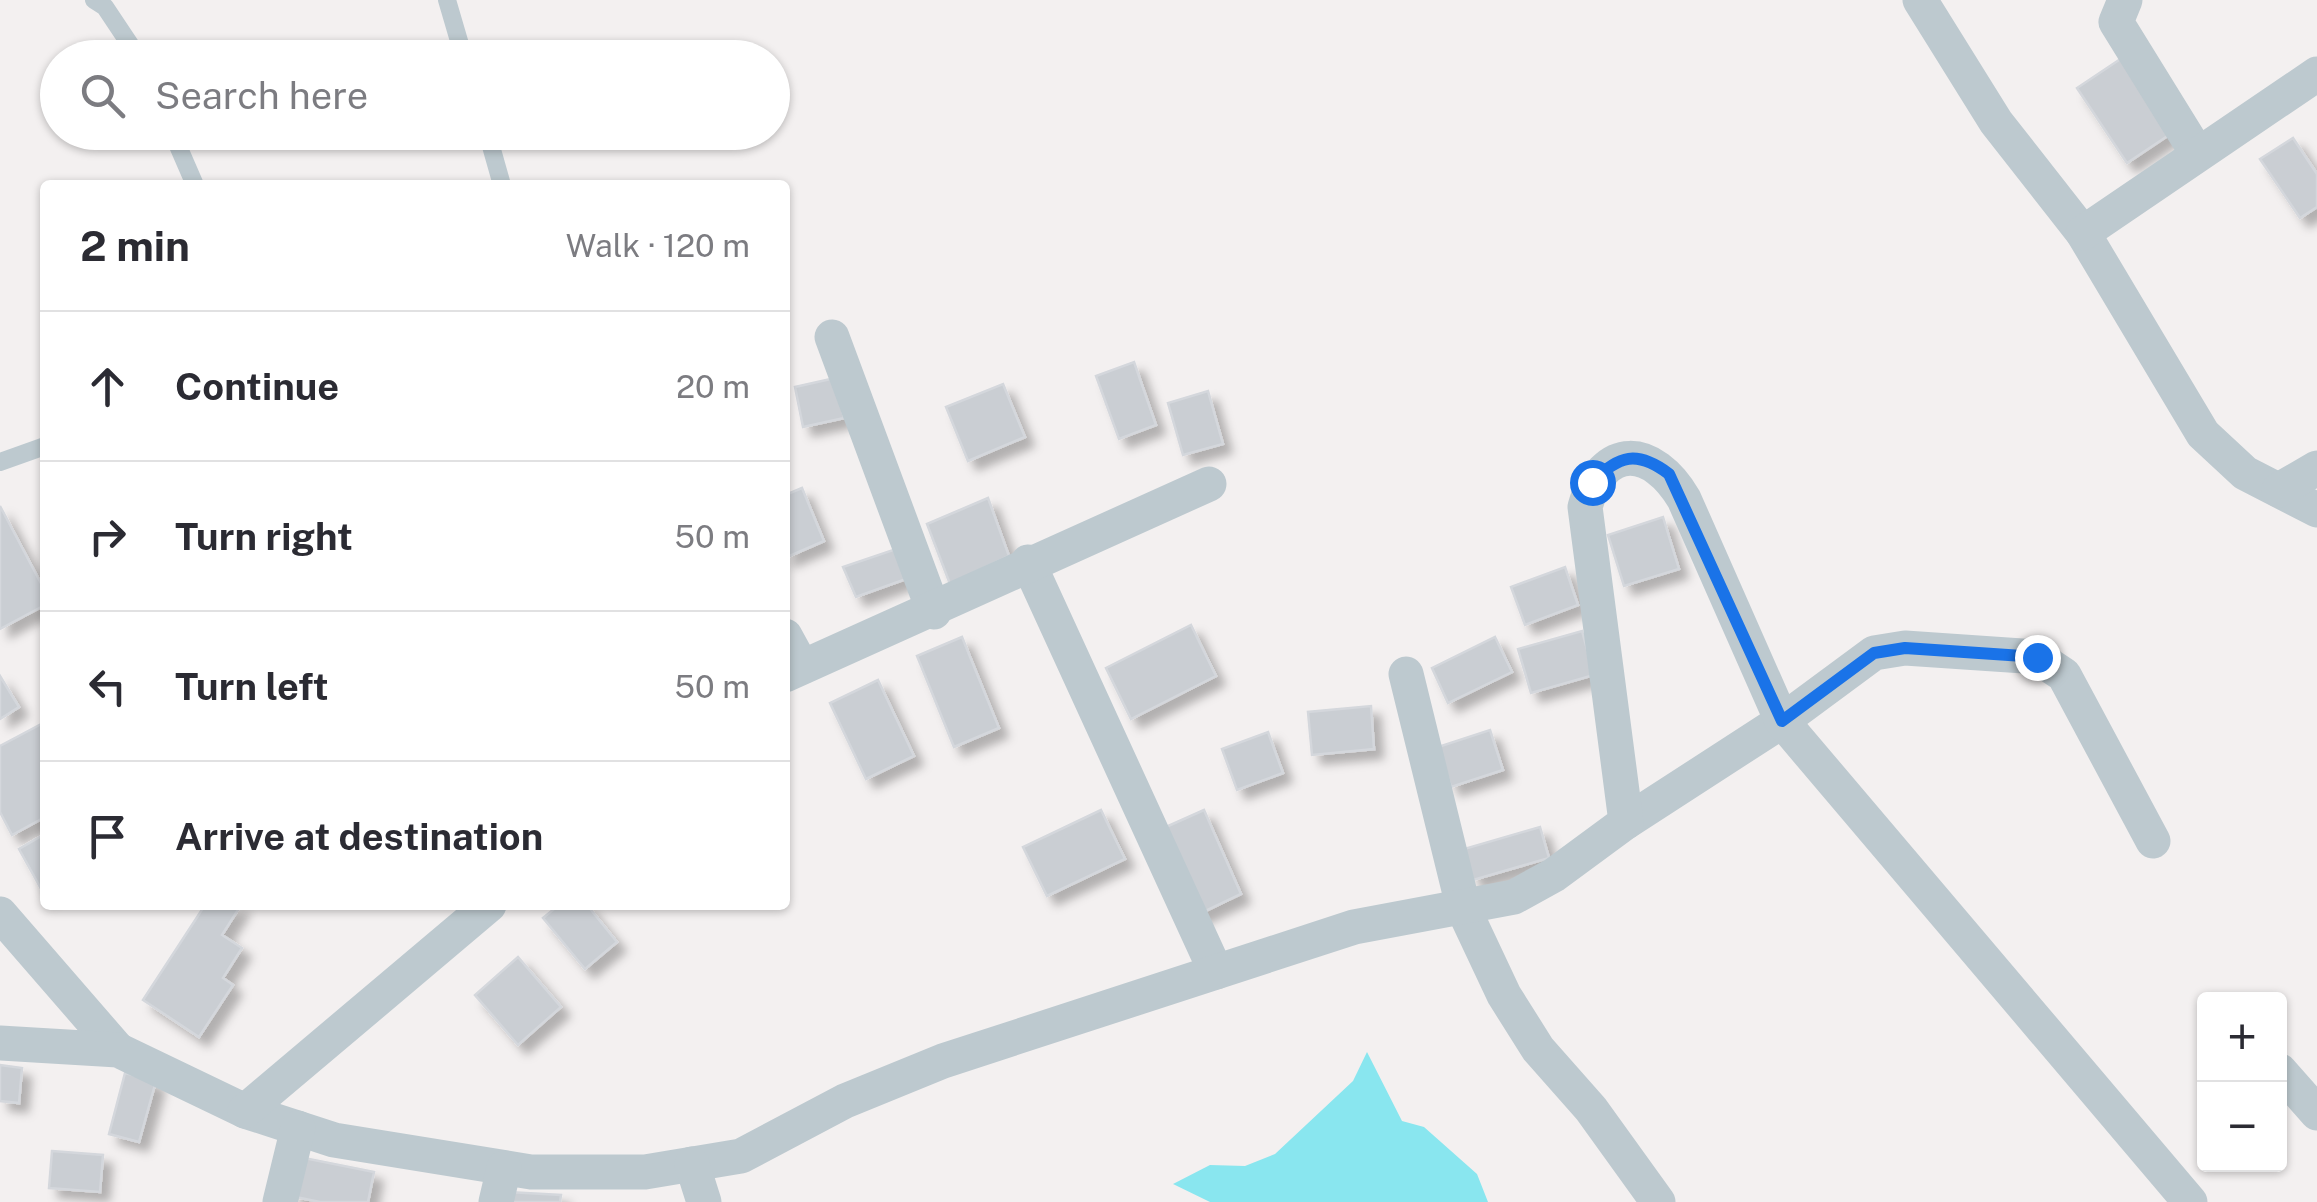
<!DOCTYPE html>
<html lang="en">
<head>
<meta charset="utf-8">
<style>
	body { margin:0; font-family:"Public Sans",sans-serif; background:#f2f2f3; color:#2b2b33 }
	.controls { position:absolute; right:30px; bottom:30px; display:grid; overflow:hidden; border-radius:10px; box-shadow:0 2px 8px #0004 }
	.controls button { width:90px; height:90px; display:grid; place-items:center; padding:0; border:0; border-bottom:2px solid #e1e1e2; background:#fff; color:#2b2b33; font:50px sans-serif }
	.stop { position:absolute; width:30px; height:30px; margin:-22px; border:8px solid #1a73e8; border-radius:50%; background:#fff }
	.stop.end { background:#1a73e8; border-color:#fff; box-shadow:0 2px 10px #0008 }
	.list { margin:0; padding:0; list-style:none }
	h2 { display:flex; justify-content:space-between; align-items:center; height:130px; margin:0; padding:0 40px; font-size:42px }
	h2 small { font-size:32px; font-weight:400; color:#7c7c81 }
	.list li { display:grid; grid-template-columns:65px 1fr auto; gap:30px; align-items:center; box-sizing:border-box; height:150px; padding:0 40px; border-top:2px solid #e1e1e2 }
	.list b { display:block; font-size:38px; white-space:nowrap }
	.list em { font-size:32px; font-style:normal; color:#7c7c81 }
	.icon { flex:none; width:55px; height:55px; fill:none; stroke:currentColor; stroke-width:2; stroke-linecap:round; stroke-linejoin:round }
	.map { position:relative; flex:none; width:2317px; height:1202px; overflow:hidden }
	.search { position:absolute; background:#fff; box-shadow:0 2px 8px #0004; left:40px; top:40px; width:750px; height:110px; display:flex; align-items:center; gap:25px; box-sizing:border-box; padding:0 35px; border-radius:55px; color:#7c7c81; font-size:38px }
	.panel { position:absolute; background:#fff; box-shadow:0 2px 8px #0004; left:40px; top:180px; width:750px; height:730px; border-radius:10px }
	.map>svg:first-child { display:block }
</style>
</head>
<body>
<div class="map">
<svg width="2317" height="1202" viewBox="0 0 2317 1202">
	<defs>
		<filter id="shadow"><feDropShadow dx="9" dy="9" stdDeviation="5" flood-color="#0004"/></filter>
	</defs>
	<rect width="100%" height="100%" fill="#f3f0f0"/>
	<path fill="#89e6ef" d="M1367,1052L1402,1121L1424,1127L1477,1174L1488,1202H1210L1173,1184L1210,1165L1245,1166L1275,1154L1353,1081Z"/>
	<g fill="#caced3" stroke="#d4d7dc" stroke-width="2.5" filter="url(#shadow)">
		<path d="M2125,56L2175,131L2127,163L2077,88Z"/>
		<path d="M2293,138L2317,174V207L2300,218L2260,159Z"/>
		<path d="M1134,362L1156,425L1119,439L1096,376Z"/>
		<path d="M835,378L844,418L803,427L795,387Z"/>
		<path d="M1003,384L1025,437L968,461L946,407Z"/>
		<path d="M1208,391L1223,444L1183,455L1168,403Z"/>
		<path d="M802,488L824,541L785,558V495Z"/>
		<path d="M988,498L1009,556L950,584L927,524Z"/>
		<path d="M0,506L45,591V605L0,629Z"/>
		<path d="M1663,517L1679,569L1624,586L1608,535Z"/>
		<path d="M896,549L906,579L856,597L843,567Z"/>
		<path d="M1565,567L1578,605L1525,625L1511,587Z"/>
		<path d="M1191,625L1216,676L1131,719L1106,668Z"/>
		<path d="M1582,631L1594,675L1531,693L1518,649Z"/>
		<path d="M962,637L999,728L954,747L917,656Z"/>
		<path d="M1495,637L1512,672L1448,703L1432,668Z"/>
		<path d="M0,676L19,707L0,719Z"/>
		<path d="M878,680L914,756L866,779L830,703Z"/>
		<path d="M1371,706L1374,749L1312,755L1308,712Z"/>
		<path d="M45,722V817L12,835L0,812V746Z"/>
		<path d="M1490,730L1503,770L1451,787L1438,747Z"/>
		<path d="M1268,732L1283,773L1237,790L1222,749Z"/>
		<path d="M1101,810L1125,859L1047,896L1023,847Z"/>
		<path d="M1204,810L1241,894L1195,916L1157,831Z"/>
		<path d="M1540,827L1549,858L1473,880L1464,849Z"/>
		<path d="M45,834V896L19,849Z"/>
		<path d="M205,905H241L222,935L242,948L223,978L233,985L199,1037L143,1000Z"/>
		<path d="M559,905H587L617,942L585,969L543,918Z"/>
		<path d="M518,957L561,1007L518,1045L475,995Z"/>
		<path d="M0,1065L22,1068L19,1103L0,1101Z"/>
		<path d="M125,1073L156,1081L139,1142L109,1134Z"/>
		<path d="M52,1151L103,1155L100,1192L49,1188Z"/>
		<path d="M299,1157L374,1172L368,1202H320L291,1196Z"/>
		<path d="M508,1192L561,1195L560,1202H507Z"/>
	</g>
	<g fill="none" stroke-linecap="round" stroke-linejoin="round">
		<g stroke="#bdc9cf" stroke-width="18">
			<path d="M94,0L105,7L139,58"/>
			<path d="M447,0L464,58"/>
			<path d="M172,132L195,185"/>
			<path d="M487,132L502,185"/>
			<path d="M0,462L45,446"/>
		</g>
		<g stroke="#bdc9cf" stroke-width="35">
			<path d="M1920,0L1996,122L2083,233L2203,434L2245,473L2317,510"/>
			<path d="M2125,0L2116,22L2197,153"/>
			<path d="M2083,233L2317,74"/>
			<path d="M832,337L934,612"/>
			<path d="M2279,490L2317,468"/>
			<path d="M1028,562L1216,972"/>
			<path d="M785,636L802,667"/>
			<path d="M1406,674L1464,910L1504,995L1538,1049L1591,1109L1658,1202"/>
			<path d="M785,675L1209,484"/>
			<path d="M1626,822L1782,721L1874,653L1905,648L2037,657L2064,675L2153,841"/>
			<path d="M0,914L118,1050"/>
			<path d="M0,1043L118,1050L245,1111L334,1140L531,1172H645L741,1156L845,1101L943,1061L1354,927L1514,897L1554,875L1626,822L1585,507C1603,441 1653,446 1684,499L1782,721L2190,1202"/>
			<path d="M2280,1071L2317,1113"/>
			<path d="M245,1111L489,905"/>
			<path d="M692,1164L704,1202"/>
			<path d="M280,1202L298,1128"/>
			<path d="M496,1202L504,1168"/>
		</g>
	</g>
	<g fill="none" stroke-linecap="round" stroke-linejoin="round">
		<path stroke="#1a73e8" stroke-width="12" d="M1592,482C1619,455 1637,450 1669,474L1782,721L1874,653L1905,648L2037,657"/>
	</g>
</svg>
<div class="controls">
<button>+</button>
<button>−</button>
</div>
<div class="stop" style="left:1592px;top:482px"></div>
<div class="stop end" style="left:2037px;top:657px"></div>
<div class="search"><svg class="icon" aria-label="search" viewBox="0 0 24 24"><circle cx="10" cy="10" r="6"/><path d="M15 15l6 6"/></svg>Search here</div>
<section class="panel">
<h2>2 min<small>Walk · 120 m</small></h2>
<ul class="list">
<li><svg class="icon" aria-label="ahead" viewBox="0 0 24 24"><path d="M12 20V5M6 11l6-6 6 6"/></svg><div><b>Continue</b></div><em>20 m</em></li>
<li><svg class="icon" aria-label="right" viewBox="0 0 24 24"><path d="M7 20v-9h11M14 6l5 5-5 5"/></svg><div><b>Turn right</b></div><em>50 m</em></li>
<li><svg class="icon" aria-label="left" viewBox="0 0 24 24"><path d="M17 20v-9H6M10 6l-5 5 5 5"/></svg><div><b>Turn left</b></div><em>50 m</em></li>
<li><svg class="icon" aria-label="arrive" viewBox="0 0 24 24"><path d="M6 21V4h12l-3 4 3 4H6"/></svg><div><b>Arrive at destination</b></div></li>
</ul>
</section>
</div>
</body>
</html>
